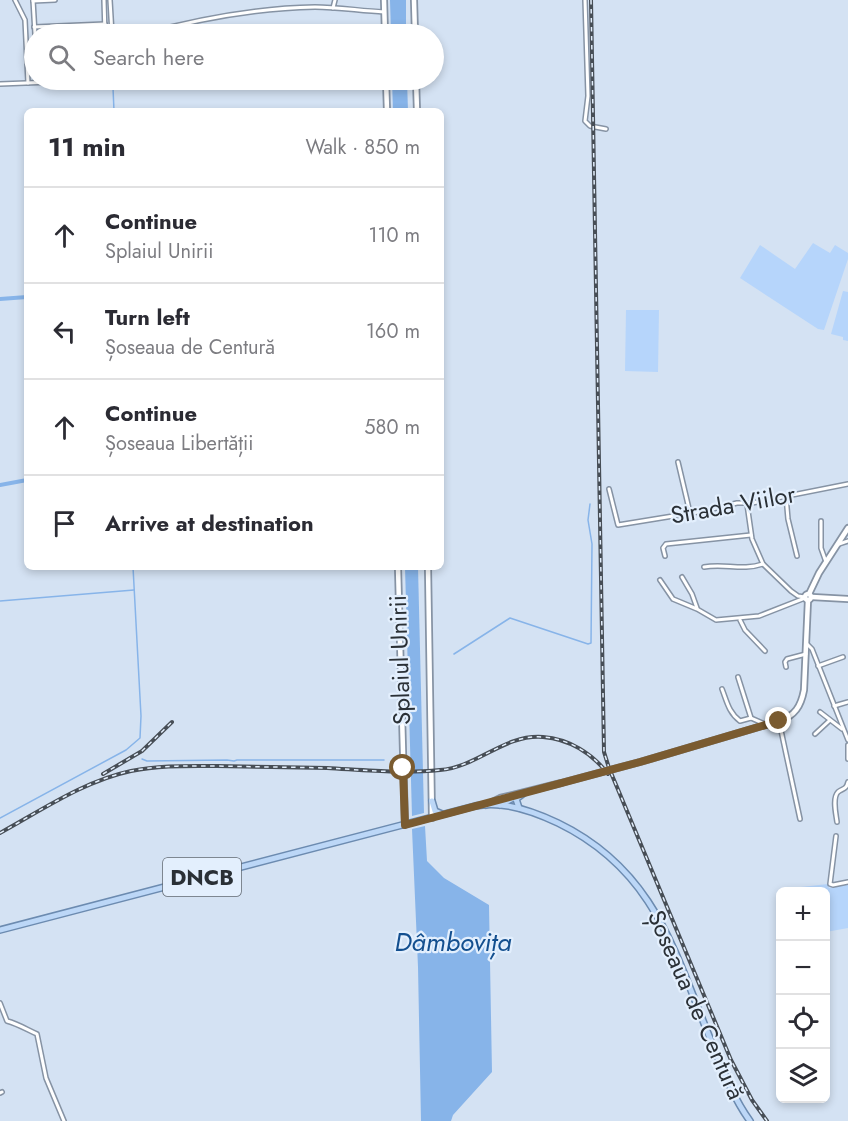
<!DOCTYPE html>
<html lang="en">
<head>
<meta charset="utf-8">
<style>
	body { margin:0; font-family:Jost,sans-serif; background:#f2f2f3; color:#2b2b33 }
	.controls { position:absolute; right:18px; bottom:18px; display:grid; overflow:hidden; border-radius:9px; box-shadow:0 3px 9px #0003 }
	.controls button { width:54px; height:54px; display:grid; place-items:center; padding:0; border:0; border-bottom:2px solid #e1e1e2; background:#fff; color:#2b2b33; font:30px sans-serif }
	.stop { position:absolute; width:18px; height:18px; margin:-14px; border:4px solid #7a5b30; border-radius:50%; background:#fff }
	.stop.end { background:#7a5b30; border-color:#fff; box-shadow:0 2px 6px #0008 }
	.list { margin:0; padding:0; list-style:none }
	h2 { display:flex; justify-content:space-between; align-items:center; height:78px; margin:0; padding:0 24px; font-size:26px }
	h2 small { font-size:20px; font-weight:400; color:#7c7c81 }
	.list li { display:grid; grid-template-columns:39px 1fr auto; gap:18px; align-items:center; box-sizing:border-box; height:96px; padding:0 24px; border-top:2px solid #e1e1e2 }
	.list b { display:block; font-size:22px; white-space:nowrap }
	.list p { margin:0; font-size:20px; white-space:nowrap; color:#7c7c81 }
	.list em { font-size:20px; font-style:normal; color:#7c7c81 }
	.icon { flex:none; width:33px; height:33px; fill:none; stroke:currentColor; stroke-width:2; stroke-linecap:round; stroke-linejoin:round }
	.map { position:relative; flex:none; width:848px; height:1121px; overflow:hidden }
	.search { position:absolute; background:#fff; box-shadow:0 3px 9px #0003; left:24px; top:24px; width:420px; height:66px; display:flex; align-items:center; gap:15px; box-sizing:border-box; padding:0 21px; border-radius:33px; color:#7c7c81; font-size:22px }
	.panel { position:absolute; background:#fff; box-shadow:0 3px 9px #0003; left:24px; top:108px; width:420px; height:462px; border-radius:9px }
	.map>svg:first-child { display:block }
</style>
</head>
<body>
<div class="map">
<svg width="848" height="1121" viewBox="0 0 848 1121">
	<rect width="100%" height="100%" fill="#d4e2f3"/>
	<g fill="#b6d5fb">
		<path d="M813,243L830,253L835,245L848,253V259L824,330L818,329L740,278L760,245L795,269Z"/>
		<path d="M843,291L848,292V341L843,340V337L831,334Z"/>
		<path d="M626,310H659L658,372L625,371Z"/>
		<path d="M828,884L829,888L848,884V928L826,932V892L802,891L801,887Z"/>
	</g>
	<g fill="#87b4e9">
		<path d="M390,0H406V34H391Z"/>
		<path d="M392,80H407L408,111H393Z"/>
		<path d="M405,567H418L424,813L412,816Z"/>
		<path d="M425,826L427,861L444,878L489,905L492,1072L453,1115L451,1121H421L418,967L412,829Z"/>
	</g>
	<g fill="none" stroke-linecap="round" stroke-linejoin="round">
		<g stroke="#87b4e9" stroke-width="1.5">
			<path d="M113,88L114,111"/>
			<path d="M0,601L134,590"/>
			<path d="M454,654L510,618L588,644L591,643L592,544L588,520L590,504"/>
			<path d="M142,759L147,761L227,760L234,761L237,760H384"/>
			<path d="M0,818L126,750L140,738L141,716L133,567"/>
		</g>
		<g stroke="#87b4e9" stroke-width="4">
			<path d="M0,299L27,297"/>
			<path d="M0,485L27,480"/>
		</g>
		<defs>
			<g id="minor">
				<path d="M15,0L25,20L28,83"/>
				<path d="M33,0L35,34"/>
				<path d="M104,0L105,34"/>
				<path d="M110,0L112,34"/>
				<path d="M585,0L588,96L585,121L590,126L606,129"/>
				<path d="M33,1L55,0"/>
				<path d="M333,8L335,0"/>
				<path d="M34,27L105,24"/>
				<path d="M143,34C198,19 258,8 315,7C338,7 361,11 384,12"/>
				<path d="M0,84L103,80"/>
				<path d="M678,462L690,513"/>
				<path d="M609,489L618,525L704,511L737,503H752L848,484"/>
				<path d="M786,496L788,519L797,556"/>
				<path d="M747,504L752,539L763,564L791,591L798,596L805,597"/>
				<path d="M821,521V548L826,562"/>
				<path d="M839,544L848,541"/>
				<path d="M665,556L663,548L666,544L751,535"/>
				<path d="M704,567C724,563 742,571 763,564"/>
				<path d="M682,577L692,594L697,608"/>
				<path d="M660,580L673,599L697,609L716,620L759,616L805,598"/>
				<path d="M740,620L745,630L765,651"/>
				<path d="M806,643L812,649L848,740"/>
				<path d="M818,666L843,657"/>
				<path d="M786,667L785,662L787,659L806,654"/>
				<path d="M738,677L751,718"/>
				<path d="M722,689C727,702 729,713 740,721L751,718L767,725"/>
				<path d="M834,706L848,702"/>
				<path d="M820,712L842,729"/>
				<path d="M779,721L800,819"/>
				<path d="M815,734L829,721"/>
				<path d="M848,745V759"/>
				<path d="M837,822C836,814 832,798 838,792C843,788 846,790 848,782"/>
				<path d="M836,836L830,884L833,885L848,882"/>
				<path d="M0,1003L7,1021C18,1024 26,1029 37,1034L46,1078L64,1121"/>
				<path d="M0,1093L2,1092"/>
			</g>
			<g id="secondary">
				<path d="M384,0L385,34"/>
				<path d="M414,0L415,34"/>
				<path d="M386,80L387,111"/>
				<path d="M416,80L417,111"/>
				<path d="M398,567L405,825"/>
				<path d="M428,567L432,818"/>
				<circle cx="808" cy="597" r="3"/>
				<path d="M809,594L819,573L848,528"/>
				<path d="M812,597L848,599"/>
				<path d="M640,762L779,721C795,716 801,706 804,690L808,600"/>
				<path d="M486,805L500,798L561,783"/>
			</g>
			<g id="primary">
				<path d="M432,801L435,811L442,814"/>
				<path d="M500,805L517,796"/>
				<path d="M519,808L516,799L524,793"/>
				<path d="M0,930L475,806C503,800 533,811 558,823C657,871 675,955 714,1048C724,1073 734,1099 750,1121"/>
			</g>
		</defs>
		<use href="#minor" stroke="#8693a4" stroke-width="6"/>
		<use href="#secondary" stroke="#8693a4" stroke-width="8"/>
		<use href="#primary" stroke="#6c8bb0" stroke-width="8"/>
		<use href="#minor" stroke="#fff" stroke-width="3"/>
		<use href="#secondary" stroke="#fff" stroke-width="4.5"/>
		<use href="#primary" stroke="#bcd7f7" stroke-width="5"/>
		<defs>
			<g id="rail">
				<path d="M591,0L604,752L609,768L731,1060L752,1100L767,1121"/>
				<path d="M103,774L142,751L172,722"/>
				<path d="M0,833C42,810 84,781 131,771C160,765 188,766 217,766C254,767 290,767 327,768C364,770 403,774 440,770C478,767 504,734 543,737C569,739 592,753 608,774"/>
			</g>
		</defs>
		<use href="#rail" stroke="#474e56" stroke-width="4"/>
		<use href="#rail" stroke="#e3effd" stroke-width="1.5" stroke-dasharray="4.5" stroke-linecap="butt"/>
		<defs>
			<path id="secondary-bridge" d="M561,783L640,762"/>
		</defs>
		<use href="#secondary-bridge" stroke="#8693a4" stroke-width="8" stroke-linecap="butt"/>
		<use href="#secondary-bridge" stroke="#fff" stroke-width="4.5"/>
	</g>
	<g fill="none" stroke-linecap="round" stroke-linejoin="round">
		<path stroke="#7a5b30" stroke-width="8" d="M403,768L405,825L640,762L779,721"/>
	</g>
	<g text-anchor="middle" stroke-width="4.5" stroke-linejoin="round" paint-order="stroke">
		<rect fill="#e3effd" stroke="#626972" stroke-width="1.5" x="163" y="858" width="78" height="38" rx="4.5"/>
		<g font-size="22" font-weight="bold" fill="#2a3036">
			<text x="202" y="885">DNCB</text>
		</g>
		<g font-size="24" fill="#2a3036" stroke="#e3effd">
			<text transform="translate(733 505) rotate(-10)" y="8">Strada Viilor</text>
			<text transform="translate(400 660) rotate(-92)" y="8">Splaiul Unirii</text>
			<text transform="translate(696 1005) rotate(66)" y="8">Șoseaua de Centură</text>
		</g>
		<g font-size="26" font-style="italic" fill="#134f8f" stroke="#e3effd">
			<text x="453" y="951">Dâmbovița</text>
		</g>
	</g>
</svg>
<div class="controls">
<button>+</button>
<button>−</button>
<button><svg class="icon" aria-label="locate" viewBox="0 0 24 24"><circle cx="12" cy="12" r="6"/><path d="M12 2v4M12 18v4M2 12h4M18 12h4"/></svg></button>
<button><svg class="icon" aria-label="layers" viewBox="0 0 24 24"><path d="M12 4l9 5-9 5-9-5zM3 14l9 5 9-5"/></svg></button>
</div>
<div class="stop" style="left:403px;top:768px"></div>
<div class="stop end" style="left:779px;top:721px"></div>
<div class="search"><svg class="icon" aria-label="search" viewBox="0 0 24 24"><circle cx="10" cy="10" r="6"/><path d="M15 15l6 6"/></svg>Search here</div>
<section class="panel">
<h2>11 min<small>Walk · 850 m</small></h2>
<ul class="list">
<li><svg class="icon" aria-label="ahead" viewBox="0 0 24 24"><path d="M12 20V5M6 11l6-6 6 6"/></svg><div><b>Continue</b><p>Splaiul Unirii</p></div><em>110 m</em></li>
<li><svg class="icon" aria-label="left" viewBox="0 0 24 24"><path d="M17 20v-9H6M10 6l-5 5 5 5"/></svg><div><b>Turn left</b><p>Șoseaua de Centură</p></div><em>160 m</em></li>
<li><svg class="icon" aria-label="ahead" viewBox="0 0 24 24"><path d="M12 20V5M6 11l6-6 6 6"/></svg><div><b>Continue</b><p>Șoseaua Libertății</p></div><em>580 m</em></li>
<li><svg class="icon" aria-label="arrive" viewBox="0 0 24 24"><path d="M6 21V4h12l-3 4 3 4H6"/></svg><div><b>Arrive at destination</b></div></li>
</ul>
</section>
</div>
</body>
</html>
